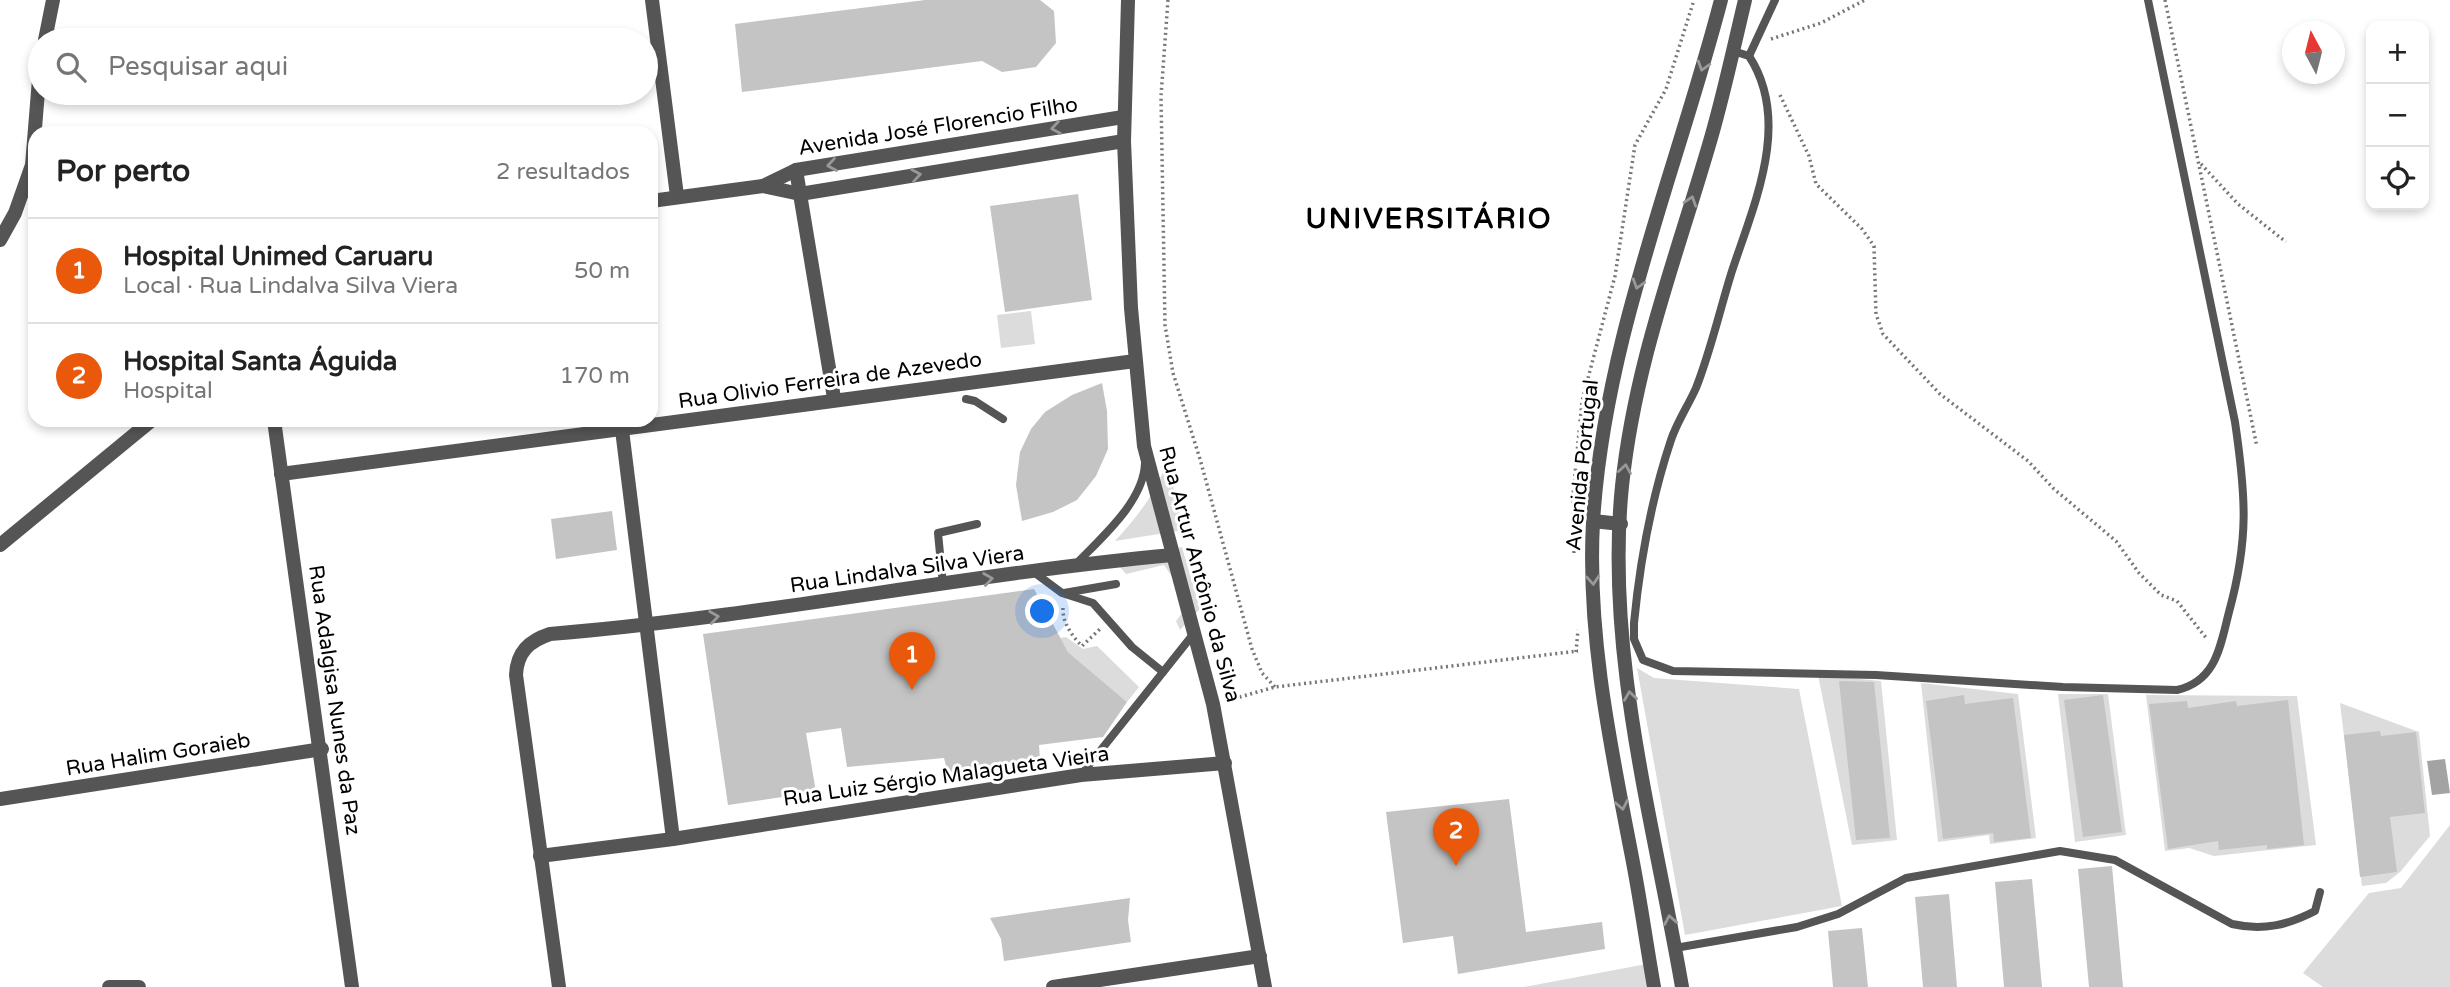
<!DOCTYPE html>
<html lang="pt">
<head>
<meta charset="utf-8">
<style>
	body { margin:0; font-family:"Varela Round",sans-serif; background:#f2f2f2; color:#222 }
	.controls { position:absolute; right:21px; top:21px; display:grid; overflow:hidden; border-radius:14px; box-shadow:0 4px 10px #0003 }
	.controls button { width:63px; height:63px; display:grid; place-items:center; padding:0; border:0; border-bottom:2px solid #e0e0e0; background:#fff; color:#222; font:35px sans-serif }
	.compass { position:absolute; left:2282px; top:21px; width:63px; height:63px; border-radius:50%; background:#fff; box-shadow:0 4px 10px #0003; rotate:353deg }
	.you { position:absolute; left:1043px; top:612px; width:24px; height:24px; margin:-18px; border:5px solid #fff; border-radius:50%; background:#1a73e8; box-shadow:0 0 0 10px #1a73e833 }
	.badge { display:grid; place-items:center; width:46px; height:46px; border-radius:50%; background:#ea580c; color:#fff; font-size:23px; font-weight:700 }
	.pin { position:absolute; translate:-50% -58px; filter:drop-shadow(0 2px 4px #0008) }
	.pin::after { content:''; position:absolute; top:37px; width:24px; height:21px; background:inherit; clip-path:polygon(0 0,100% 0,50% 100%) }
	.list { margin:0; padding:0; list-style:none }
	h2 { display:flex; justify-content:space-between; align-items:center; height:91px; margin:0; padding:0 28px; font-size:30px }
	h2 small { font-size:23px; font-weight:400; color:#767676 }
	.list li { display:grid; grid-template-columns:46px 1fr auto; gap:21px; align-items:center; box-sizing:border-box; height:105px; padding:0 28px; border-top:2px solid #e0e0e0 }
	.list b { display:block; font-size:26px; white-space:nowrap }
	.list p { margin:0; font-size:23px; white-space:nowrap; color:#767676 }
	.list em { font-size:23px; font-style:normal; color:#767676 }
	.icon { flex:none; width:38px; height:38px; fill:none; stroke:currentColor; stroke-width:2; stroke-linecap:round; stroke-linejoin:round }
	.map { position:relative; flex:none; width:2450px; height:987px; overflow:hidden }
	.search { position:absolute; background:#fff; box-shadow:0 4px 10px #0003; left:28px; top:28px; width:630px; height:77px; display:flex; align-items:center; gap:18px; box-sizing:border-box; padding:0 24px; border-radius:38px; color:#767676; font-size:26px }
	.panel { position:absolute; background:#fff; box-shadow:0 4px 10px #0003; left:28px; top:126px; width:630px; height:301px; border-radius:21px }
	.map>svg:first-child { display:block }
</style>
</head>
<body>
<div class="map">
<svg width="2450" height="987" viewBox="0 0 2450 987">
	<rect width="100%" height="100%" fill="#fff"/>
	<g fill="#dcdcdc">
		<path d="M1031,311L1035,344L1001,348L997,315Z"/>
		<path d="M1167,462L1184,530L1115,541C1138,516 1156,493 1167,462Z"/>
		<path d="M1182,547L1200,609L1180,630L1176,621L1190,603L1164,565L1126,574L1113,559Z"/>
		<path d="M1066,637L1083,649L1097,646L1139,687L1127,702L1068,652L1060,638Z"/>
		<path d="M1637,668L1654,678L1799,689L1842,906L1685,935Z"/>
		<path d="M1818,675L1881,681L1897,840L1852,845Z"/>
		<path d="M1921,683L2018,694L2036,838L1990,844L1989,835L1938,842Z"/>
		<path d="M2058,694H2108L2126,835L2075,842Z"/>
		<path d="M2146,695L2297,696L2316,845L2214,856L2189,848L2165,851Z"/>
		<path d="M2340,703L2419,732L2430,836L2400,872L2386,883L2362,886Z"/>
		<path d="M2450,825V987H2323L2303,973L2369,893L2401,888Z"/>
		<path d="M1652,963L1656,987H1524Z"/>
	</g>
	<path fill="#a3a3a3" d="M2445,759L2450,793L2432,795L2427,761Z"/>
	<g fill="#c4c4c4">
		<path d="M925,0H1040L1054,11L1056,43L1036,67L1002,72L982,61L742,92L735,24Z"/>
		<path d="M1078,194L1092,300L1005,312L990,206Z"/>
		<path d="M1102,383L1107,411L1108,449L1096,476L1077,500L1053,512L1022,521L1016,485L1020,452L1031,429L1045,412L1072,395Z"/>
		<path d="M612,511L617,550L556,559L551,519Z"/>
		<path d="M1034,589L1068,652L1127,702L1103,737L1039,745L1040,760L948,773L944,758L847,767L841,728L806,733L816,792L728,805L703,634Z"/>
		<path d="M1839,681L1874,682L1890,838L1856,840Z"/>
		<path d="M1964,695L1965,704L2013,698L2031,838L1994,842L1993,833L1943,839L1926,701Z"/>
		<path d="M2103,695L2122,832L2083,837L2064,700Z"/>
		<path d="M2288,700L2304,845L2267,849V845L2219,850L2218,841L2168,849L2149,704L2187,701L2188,708L2236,701L2237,706Z"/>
		<path d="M2380,731L2381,736L2416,732L2425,813L2390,817L2397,872L2360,877L2344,735Z"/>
		<path d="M1509,799L1526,932L1602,922L1605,949L1458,974L1453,936L1403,943L1386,812Z"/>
		<path d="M2112,866L2123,987H2089L2078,869Z"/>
		<path d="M2032,879L2042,987H2004L1995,882Z"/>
		<path d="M1949,894L1957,987H1923L1915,897Z"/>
		<path d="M1130,898L1128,920L1131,942L1004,961L1001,939L990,918Z"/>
		<path d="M1862,928L1868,987H1833L1828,931Z"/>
	</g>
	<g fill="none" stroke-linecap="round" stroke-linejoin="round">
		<g stroke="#777" stroke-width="3.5" stroke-dasharray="2 3.5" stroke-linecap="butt">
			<path d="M1168,0L1161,96L1165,325L1173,373L1200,459L1252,649L1262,673L1275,687"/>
			<path d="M2165,0L2257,447"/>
			<path d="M1771,39L1821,23L1865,0"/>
			<path d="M1780,95L1809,156L1816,184L1862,229L1874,246L1876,314L1883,334L1940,394L2028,461L2054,489L2116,541L2139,573L2161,595L2177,601L2207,639"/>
			<path d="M2201,164L2238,204L2286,242"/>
			<path d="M1574,553L1573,495L1582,401L1615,276L1635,145L1666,89L1694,0"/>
			<path d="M1063,608C1062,622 1072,636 1082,646L1100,629"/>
			<path d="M1576,652L1578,630"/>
			<path d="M1229,700L1275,687L1578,651"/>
		</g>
		<g stroke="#555" stroke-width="8">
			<path d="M1733,51L1749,56C1792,122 1754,204 1732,271C1720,309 1711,350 1696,388C1688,406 1677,422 1671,440C1651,500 1640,561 1634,623V639L1643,660L1673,671L1876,675L2063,687L2177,690C2216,681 2220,647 2229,612C2249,539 2246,497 2235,422L2148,0"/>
			<path d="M1749,56L1775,0"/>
			<path d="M966,399L975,401L1003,419"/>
			<path d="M1077,563C1102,537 1144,501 1145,463"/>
			<path d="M1035,573L1062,593L1093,603L1132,647L1163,672"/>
			<path d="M943,585L938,533L977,524"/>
			<path d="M1064,593L1116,584"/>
			<path d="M1081,775L1195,632"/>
			<path d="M1675,948L1797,927L1838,914L1906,878L2060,851L2115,860L2232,924C2263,931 2288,925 2315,911L2320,892"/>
		</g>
		<g stroke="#555" stroke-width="14">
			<path d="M652,0L677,196"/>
			<path d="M1128,0L1124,141L1131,308L1144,446L1213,704L1265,987"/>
			<path d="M45,40L53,0"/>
			<path d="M796,170L834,398"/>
			<path d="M763,186L796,170L1123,117"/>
			<path d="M651,201L763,186L800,194L1124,141"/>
			<path d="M0,240L15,213L32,165L40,67"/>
			<path d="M274,420L352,987"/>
			<path d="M622,430L673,839"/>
			<path d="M281,474L1135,361"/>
			<path d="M0,545L152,420"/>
			<path d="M0,799L322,749"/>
			<path d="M540,856L673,839L1081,775L1225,763"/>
			<path d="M109,987H139"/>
			<path d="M559,987L516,675C517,652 529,641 550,634C759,617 965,574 1173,555"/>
			<path d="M1053,987L1260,956"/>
		</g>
		<g stroke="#555" stroke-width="14">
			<path d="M1593,521L1621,524"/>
			<path d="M1654,987C1646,942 1640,897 1631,852C1610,743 1587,633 1593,522C1604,342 1676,173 1721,0"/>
			<path d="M1682,987C1654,823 1605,654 1622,486C1635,362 1677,256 1711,138C1724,93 1734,46 1745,0"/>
		</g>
	</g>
	<defs><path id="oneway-chevron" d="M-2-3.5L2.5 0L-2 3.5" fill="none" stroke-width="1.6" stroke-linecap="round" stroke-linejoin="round" transform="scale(1.75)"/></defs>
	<g stroke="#999">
		<use href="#oneway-chevron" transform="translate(1703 66) rotate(107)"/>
		<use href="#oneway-chevron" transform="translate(1056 128) rotate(171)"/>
		<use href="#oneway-chevron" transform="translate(832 165) rotate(171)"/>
		<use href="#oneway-chevron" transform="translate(916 175) rotate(-9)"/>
		<use href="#oneway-chevron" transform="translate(1691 201) rotate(-72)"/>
		<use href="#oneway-chevron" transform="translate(1638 284) rotate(107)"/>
		<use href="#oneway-chevron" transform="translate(1625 469) rotate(-81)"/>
		<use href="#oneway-chevron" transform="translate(988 579) rotate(-8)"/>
		<use href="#oneway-chevron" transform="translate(1593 580) rotate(86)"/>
		<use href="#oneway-chevron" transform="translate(714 617) rotate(-8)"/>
		<use href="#oneway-chevron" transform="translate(1630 696) rotate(-98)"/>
		<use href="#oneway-chevron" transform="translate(1622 805) rotate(79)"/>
		<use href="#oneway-chevron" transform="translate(1670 920) rotate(-100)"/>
	</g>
	<g text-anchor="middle" stroke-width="6" stroke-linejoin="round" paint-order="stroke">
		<g font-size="21" fill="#000" stroke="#fff">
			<text transform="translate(938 126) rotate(-9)" y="7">Avenida José Florencio Filho</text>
			<text transform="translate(830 380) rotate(-8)" y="7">Rua Olivio Ferreira de Azevedo</text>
			<text transform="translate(1582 465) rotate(-84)" y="7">Avenida Portugal</text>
			<text transform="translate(907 569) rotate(-8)" y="7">Rua Lindalva Silva Viera</text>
			<text transform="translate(1200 574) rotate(75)" y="7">Rua Artur Antônio da Silva</text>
			<text transform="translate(335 700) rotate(82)" y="7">Rua Adalgisa Nunes da Paz</text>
			<text transform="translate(158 754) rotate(-9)" y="7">Rua Halim Goraieb</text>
			<text transform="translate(946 776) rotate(-8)" y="7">Rua Luiz Sérgio Malagueta Vieira</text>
		</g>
		<g font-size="28" font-weight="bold" letter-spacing="2" fill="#000" stroke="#fff">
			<text x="1429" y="228">UNIVERSITÁRIO</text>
		</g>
	</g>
</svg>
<div class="controls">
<button>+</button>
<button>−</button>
<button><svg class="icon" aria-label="locate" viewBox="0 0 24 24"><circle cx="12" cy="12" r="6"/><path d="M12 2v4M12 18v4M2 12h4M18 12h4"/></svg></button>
</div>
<svg class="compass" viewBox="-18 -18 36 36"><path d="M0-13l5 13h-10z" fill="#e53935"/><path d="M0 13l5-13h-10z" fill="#767676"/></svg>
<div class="you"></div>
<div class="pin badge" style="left:912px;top:690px">1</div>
<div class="pin badge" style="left:1456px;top:866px">2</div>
<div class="search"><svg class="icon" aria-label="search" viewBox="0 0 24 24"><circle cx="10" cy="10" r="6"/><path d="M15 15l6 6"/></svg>Pesquisar aqui</div>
<section class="panel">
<h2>Por perto<small>2 resultados</small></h2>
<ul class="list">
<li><span class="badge">1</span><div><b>Hospital Unimed Caruaru</b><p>Local · Rua Lindalva Silva Viera</p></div><em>50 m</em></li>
<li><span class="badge">2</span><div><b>Hospital Santa Águida</b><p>Hospital</p></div><em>170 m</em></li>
</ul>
</section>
</div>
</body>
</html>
